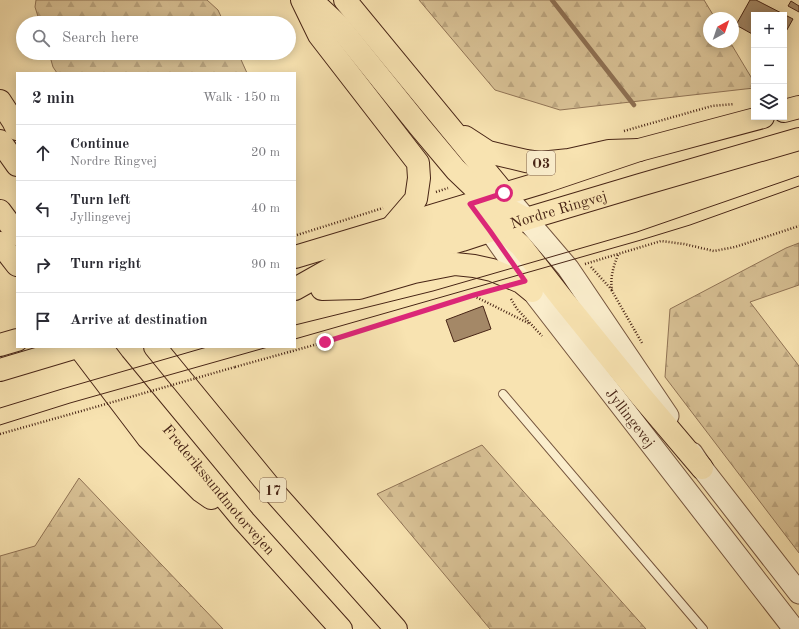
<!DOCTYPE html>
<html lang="en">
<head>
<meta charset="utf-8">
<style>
	body { margin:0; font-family:"Old Standard TT",serif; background:#f7f7f7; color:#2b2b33 }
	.controls { position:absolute; right:12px; top:12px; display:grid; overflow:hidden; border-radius:0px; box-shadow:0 2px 10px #0003 }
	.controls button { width:36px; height:36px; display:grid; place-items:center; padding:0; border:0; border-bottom:1px solid #e1e1e2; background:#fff; color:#2b2b33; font:20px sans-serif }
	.compass { position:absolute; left:703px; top:12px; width:36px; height:36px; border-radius:50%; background:#fff; box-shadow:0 2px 10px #0003; rotate:40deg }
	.stop { position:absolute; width:12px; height:12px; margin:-9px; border:3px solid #db2777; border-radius:50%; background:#fff }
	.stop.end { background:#db2777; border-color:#fff; box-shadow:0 1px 4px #0008 }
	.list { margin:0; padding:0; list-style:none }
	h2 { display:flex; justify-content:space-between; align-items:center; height:52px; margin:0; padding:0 16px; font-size:17px }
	h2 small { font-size:13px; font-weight:400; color:#7c7c81 }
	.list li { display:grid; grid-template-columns:26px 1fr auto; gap:12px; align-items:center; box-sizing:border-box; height:56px; padding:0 16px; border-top:1px solid #e1e1e2 }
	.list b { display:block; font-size:15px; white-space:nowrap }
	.list p { margin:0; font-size:13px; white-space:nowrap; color:#7c7c81 }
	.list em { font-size:13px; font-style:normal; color:#7c7c81 }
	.icon { flex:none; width:22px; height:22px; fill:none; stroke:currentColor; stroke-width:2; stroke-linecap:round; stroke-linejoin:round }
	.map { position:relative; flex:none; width:799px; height:629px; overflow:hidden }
	.search { position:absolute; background:#fff; box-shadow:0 2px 10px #0003; left:16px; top:16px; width:280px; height:44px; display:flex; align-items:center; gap:10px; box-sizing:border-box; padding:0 14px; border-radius:22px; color:#7c7c81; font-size:15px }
	.panel { position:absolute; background:#fff; box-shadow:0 2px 10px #0003; left:16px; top:72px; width:280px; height:276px; border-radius:0px }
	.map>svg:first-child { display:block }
</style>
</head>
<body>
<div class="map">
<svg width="799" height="629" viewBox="0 0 799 629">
	<defs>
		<pattern id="forest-firs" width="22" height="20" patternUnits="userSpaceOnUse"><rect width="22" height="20" fill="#dac397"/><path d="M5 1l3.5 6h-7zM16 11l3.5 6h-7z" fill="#bda781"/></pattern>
	</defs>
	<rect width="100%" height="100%" fill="#f8e3b1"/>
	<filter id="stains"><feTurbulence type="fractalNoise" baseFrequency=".005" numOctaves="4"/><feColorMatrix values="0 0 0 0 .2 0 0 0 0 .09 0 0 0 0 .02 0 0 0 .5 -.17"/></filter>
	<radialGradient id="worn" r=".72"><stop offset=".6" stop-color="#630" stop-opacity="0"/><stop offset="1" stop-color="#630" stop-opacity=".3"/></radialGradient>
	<g fill="url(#forest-firs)" stroke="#917456">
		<path d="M36,0H207L218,10L224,23H40L35,7Z"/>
		<path d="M419,0H704L715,18H709V42H730L754,82V88L560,110L495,90Z"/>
		<path d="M49,53H238L247,73H57L53,67Z"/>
		<path d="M799,243V285L750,302L799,366V553L665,377L670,309L786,248Z"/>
		<path d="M482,445L646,629H490L377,494Z"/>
		<path d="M79,478L223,629H0V556L35,546Z"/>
	</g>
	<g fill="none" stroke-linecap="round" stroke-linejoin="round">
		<path stroke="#8e7053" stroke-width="4.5" d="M552,0L634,105"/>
	</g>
	<g fill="#a48867" stroke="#482516">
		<path d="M750,0H756L793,19L784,35V15H754V35L736,25Z"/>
		<path d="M791,1L799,6V12L788,6Z"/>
		<path d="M483,306L491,329L454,342L446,320Z"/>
	</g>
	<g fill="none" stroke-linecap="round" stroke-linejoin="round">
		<defs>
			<path id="service" d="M503,394L703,629"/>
			<g id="tertiary">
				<path d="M515,206L568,268L668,416"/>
				<path id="s1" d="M480,217L490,231L533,292L794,629"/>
				<path d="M692,453L702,468L799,593"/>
			</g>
			<g id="primary">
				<path d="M784,111L799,107"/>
				<path d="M492,220L521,246L564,301L641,396L702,468"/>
				<path d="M295,257L544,182L639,150L763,117"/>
				<path id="s2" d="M325,280L462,240L526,219L640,185L799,139"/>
				<path d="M322,289L359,288L414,272L455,264L474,266L492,270L521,282L532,291"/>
				<path d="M0,345L17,340"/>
				<path d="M0,370L77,347"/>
			</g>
			<g id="motorway">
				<path d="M302,0L319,35L418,163L419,178L416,199L392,227"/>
				<path d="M311,0L338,25L420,127L456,170L479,192L488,199L526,219"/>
				<path d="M0,101L13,121L17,129"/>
				<path d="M465,137L488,152L526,161L540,163L569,160L609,151L639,150"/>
				<path d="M0,141L17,165"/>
				<path d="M0,211L17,234"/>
				<path d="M0,243L17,265"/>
				<path d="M295,289L334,267L450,228L478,215L504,193L345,0"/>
				<path d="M79,347L148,438L201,491L211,498"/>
				<path id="s3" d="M101,347L114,364L244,521L341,629"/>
				<path d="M155,347L274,492L396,629"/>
			</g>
		</defs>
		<use href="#service" stroke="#74543d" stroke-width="10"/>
		<use href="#tertiary" stroke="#74543d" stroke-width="23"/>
		<use href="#primary" stroke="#482516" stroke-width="24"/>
		<use href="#motorway" stroke="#482516" stroke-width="24"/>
		<g stroke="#482516" stroke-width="2.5" stroke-dasharray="1 2" stroke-linecap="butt">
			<path d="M624,131L712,106L734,104"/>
			<path d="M436,192L448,188"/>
			<path d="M297,235L383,208"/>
			<path d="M618,255C613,268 610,277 612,291L642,343"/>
			<path d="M585,264L661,241L684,244L714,251L735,247L799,226"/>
			<path d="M591,267L612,290"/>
			<path d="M474,296L530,324"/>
			<path d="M511,299L517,309L542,336"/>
			<path d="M235,367L325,342L492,290"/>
			<path d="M0,434L78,412"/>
		</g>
		<use href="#service" stroke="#faedcc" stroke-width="8"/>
		<use href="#tertiary" stroke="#faedcc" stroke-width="21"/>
		<use href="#primary" stroke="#f8e3b1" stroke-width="22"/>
		<use href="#motorway" stroke="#f8e3b1" stroke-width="22"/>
		<g stroke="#482516" stroke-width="1">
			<path d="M295,325L433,291L637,232L799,176"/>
			<path d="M295,339L641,240L690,225L799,186"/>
			<path d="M0,408L62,389L207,347"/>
			<path d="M0,425L70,403L268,347"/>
		</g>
		<path stroke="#482516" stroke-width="2.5" stroke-dasharray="1 2" stroke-linecap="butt" d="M78,412L235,367"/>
	</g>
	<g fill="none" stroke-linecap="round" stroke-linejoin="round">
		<path stroke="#db2777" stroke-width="5" d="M325,342L474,295L525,281L490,231L470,204L504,193"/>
	</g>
	<g text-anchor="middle" stroke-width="3.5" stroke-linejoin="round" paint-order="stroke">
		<g fill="#faedcc" stroke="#7d614d" stroke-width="1">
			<rect x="527" y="151" width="28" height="24" rx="3"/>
			<rect x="260" y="478" width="26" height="24" rx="3"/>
		</g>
		<g font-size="14" font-weight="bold" fill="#482516">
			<text x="541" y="168">O3</text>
			<text x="273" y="495">17</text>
		</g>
		<g font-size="15" fill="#482516" stroke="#faedcc">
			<text dy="5" stroke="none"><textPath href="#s2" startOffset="244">Nordre Ringvej</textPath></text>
			<text dy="5" stroke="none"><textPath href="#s1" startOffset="251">Jyllingevej</textPath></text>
			<text dy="5" stroke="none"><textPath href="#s3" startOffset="185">Frederikssundmotorvejen</textPath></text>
		</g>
	</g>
	<rect width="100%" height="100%" filter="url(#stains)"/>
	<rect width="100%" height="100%" fill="url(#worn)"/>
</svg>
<div class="controls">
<button>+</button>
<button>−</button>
<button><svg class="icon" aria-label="layers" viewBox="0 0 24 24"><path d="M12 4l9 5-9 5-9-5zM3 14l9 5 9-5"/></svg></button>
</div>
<svg class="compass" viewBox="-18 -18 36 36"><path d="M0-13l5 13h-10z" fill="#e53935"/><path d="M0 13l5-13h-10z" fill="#7c7c81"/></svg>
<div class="stop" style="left:504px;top:193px"></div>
<div class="stop end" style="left:325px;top:342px"></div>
<div class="search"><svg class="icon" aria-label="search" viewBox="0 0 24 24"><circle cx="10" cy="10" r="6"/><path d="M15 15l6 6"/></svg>Search here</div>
<section class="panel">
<h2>2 min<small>Walk · 150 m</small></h2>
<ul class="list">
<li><svg class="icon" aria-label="ahead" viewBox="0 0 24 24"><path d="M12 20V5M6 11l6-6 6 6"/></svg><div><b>Continue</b><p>Nordre Ringvej</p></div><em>20 m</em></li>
<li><svg class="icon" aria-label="left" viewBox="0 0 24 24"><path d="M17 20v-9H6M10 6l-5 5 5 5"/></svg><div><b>Turn left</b><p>Jyllingevej</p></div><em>40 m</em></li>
<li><svg class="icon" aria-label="right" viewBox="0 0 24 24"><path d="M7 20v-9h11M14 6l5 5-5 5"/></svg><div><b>Turn right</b></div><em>90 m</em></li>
<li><svg class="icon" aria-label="arrive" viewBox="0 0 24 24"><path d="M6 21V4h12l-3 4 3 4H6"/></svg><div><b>Arrive at destination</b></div></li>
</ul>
</section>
</div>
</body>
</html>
